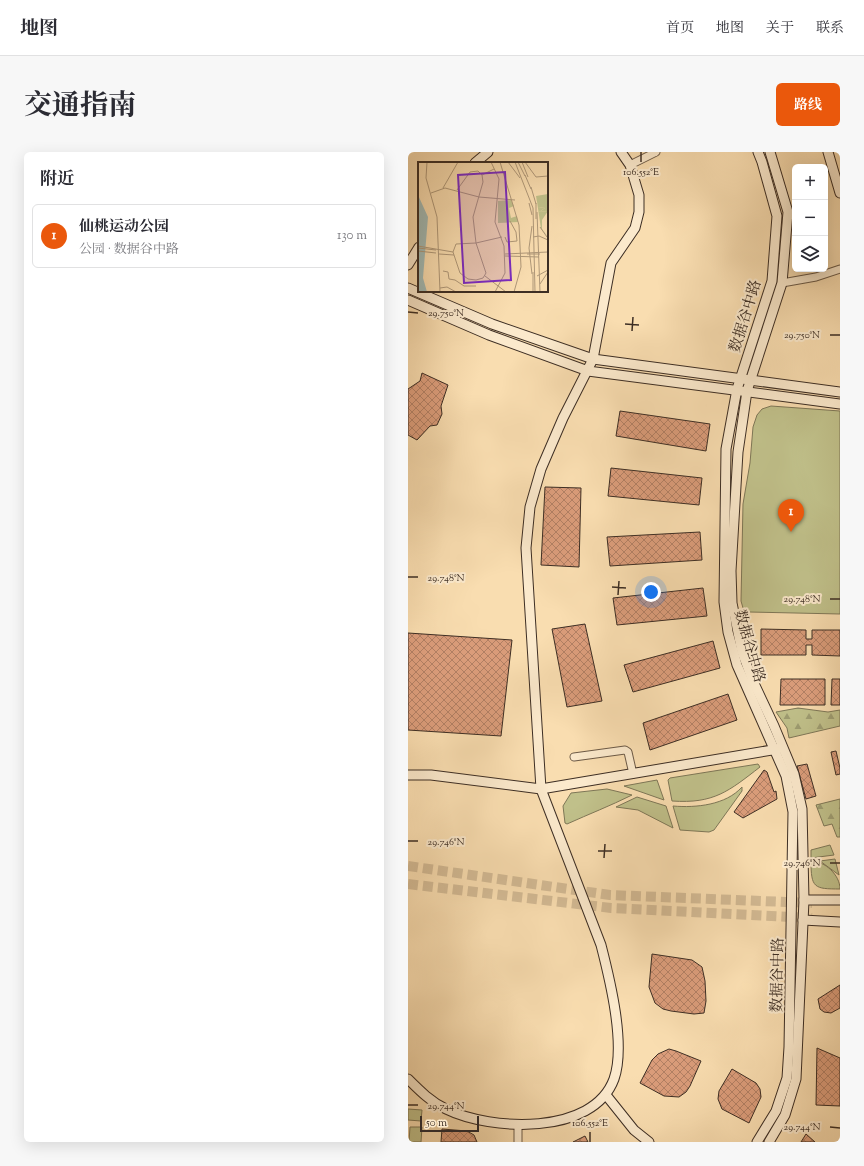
<!DOCTYPE html>
<html lang="zh">
<head>
<meta charset="utf-8">
<style>
	body { margin:0; font-family:"Sorts Mill Goudy","Noto Serif SC",serif; background:#f7f7f7; color:#2b2b33 }
	.controls { position:absolute; right:12px; top:12px; display:grid; overflow:hidden; border-radius:6px; box-shadow:0 4px 16px #0002 }
	.controls button { width:36px; height:36px; display:grid; place-items:center; padding:0; border:0; border-bottom:1px solid #e1e1e2; background:#fff; color:#2b2b33; font:20px sans-serif }
	.scale { position:absolute; left:12px; bottom:10px; width:59px; box-sizing:border-box; padding-left:4px; border:2px solid #3d2e24; border-top:0; font-size:11px; line-height:14px; white-space:nowrap; color:#3d2e24; -webkit-text-stroke:3px #fbe9cc; paint-order:stroke }
	.you { position:absolute; left:243px; top:440px; width:14px; height:14px; margin:-10px; border:3px solid #fff; border-radius:50%; background:#1a73e8; box-shadow:0 0 0 6px #1a73e833 }
	.badge { display:grid; place-items:center; width:26px; height:26px; border-radius:50%; background:#ea580c; color:#fff; font-size:13px; font-weight:700 }
	.pin { position:absolute; translate:-50% -33px; filter:drop-shadow(0 1px 2px #0008) }
	.pin::after { content:''; position:absolute; top:21px; width:14px; height:12px; background:inherit; clip-path:polygon(0 0,100% 0,50% 100%) }
	.list { margin:0; padding:0; list-style:none }
	h2 { display:flex; justify-content:space-between; align-items:center; height:52px; margin:0; padding:0 16px; font-size:17px }
	h2 small { font-size:13px; font-weight:400; color:#7c7c81 }
	.list li { display:grid; grid-template-columns:26px 1fr auto; gap:12px; align-items:center; box-sizing:border-box; height:64px; margin:0 8px 8px; padding:0 8px; border:1px solid #e1e1e2; border-radius:6px }
	.list b { display:block; font-size:15px; white-space:nowrap }
	.list p { margin:0; font-size:13px; white-space:nowrap; color:#7c7c81 }
	.list em { font-size:13px; font-style:normal; color:#7c7c81 }
	.icon { flex:none; width:22px; height:22px; fill:none; stroke:currentColor; stroke-width:2; stroke-linecap:round; stroke-linejoin:round }
	.map { position:relative; flex:none; width:432px; height:990px; overflow:hidden; border-radius:6px }
	header { display:flex; align-items:center; gap:24px; box-sizing:border-box; height:56px; padding:0 20px; background:#fff; border-bottom:1px solid #e1e1e2 }
	header strong { font-size:19px }
	nav { display:flex; gap:22px; margin-inline-start:auto; font-size:14px }
	.intro { display:flex; align-items:center; justify-content:space-between; box-sizing:border-box; height:96px; padding:0 24px }
	h1 { margin:0; font-size:28px }
	.button { padding:10px 18px; border-radius:6px; background:#ea580c; color:#fff; font-size:14px; font-weight:700 }
	main { display:flex; gap:24px; padding:0 24px }
	aside { flex:1; background:#fff; border-radius:6px; box-shadow:0 4px 16px #0002 }
	.map>svg:first-child { display:block }
</style>
</head>
<body>
<header>
<strong>地图</strong>
<nav><a>首页</a><a>地图</a><a>关于</a><a>联系</a></nav>
</header>
<div class="intro"><h1>交通指南</h1><a class="button">路线</a></div>
<main>
<aside>
<h2>附近<small></small></h2>
<ul class="list">
<li><span class="badge">1</span><div><b>仙桃运动公园</b><p>公园 · 数据谷中路</p></div><em>130 m</em></li>
</ul>
</aside>
<div class="map">
<svg width="432" height="990" viewBox="0 0 432 990">
	<defs>
		<pattern id="forest-firs" width="22" height="20" patternUnits="userSpaceOnUse"><rect width="22" height="20" fill="#c0c08a"/><path d="M5 1l3.5 6h-7zM16 11l3.5 6h-7z" fill="#9d9c71"/></pattern>
		<pattern id="building-cross-hatch" width="8" height="8" patternUnits="userSpaceOnUse"><rect width="8" height="8" fill="#da9c7a"/><path d="M0 0l8 8M0 8l8-8" fill="none" stroke="#b28064"/></pattern>
	</defs>
	<rect width="100%" height="100%" fill="#f9ddb0"/>
	<filter id="stains"><feTurbulence type="fractalNoise" baseFrequency=".005" numOctaves="4"/><feColorMatrix values="0 0 0 0 .2 0 0 0 0 .09 0 0 0 0 .02 0 0 0 .5 -.17"/></filter>
	<radialGradient id="worn" r=".72"><stop offset=".6" stop-color="#630" stop-opacity="0"/><stop offset="1" stop-color="#630" stop-opacity=".3"/></radialGradient>
	<g fill="#c0c08a" stroke="#7e7757">
		<path d="M363,254L432,259V462L341,460L335,456L333,449L335,352L342,311L345,275L349,263L354,257Z"/>
		<path d="M350,612L352,615C321,639 306,652 264,649L260,628L262,626Z"/>
		<path d="M249,628L256,648L216,634Z"/>
		<path d="M334,635V639L306,678L301,680L272,678L265,654C288,656 318,653 334,635Z"/>
		<path d="M199,637L224,643C202,654 181,662 159,672L157,671L155,654L163,641Z"/>
		<path d="M229,645L258,654L265,676L230,658L208,655Z"/>
		<path d="M422,693L426,703L403,706V698Z"/>
		<path d="M427,707L431,723L412,709Z"/>
		<path d="M403,709C417,709 432,723 432,737C406,737 403,736 403,709Z"/>
		<path d="M0,957L14,958L13,969L0,968Z"/>
		<path d="M2,975H14L13,990H1Z"/>
	</g>
	<g fill="url(#forest-firs)" stroke="#7e7757">
		<path d="M390,556L420,560L432,558V574L381,586L379,576L368,560Z"/>
		<path d="M432,647V685H429L424,672L416,674L408,653Z"/>
	</g>
	<g fill="url(#building-cross-hatch)" stroke="#3d2e24">
		<path d="M14,221L40,233L33,254L34,262L29,273L22,274L9,288L0,283V237L12,229Z"/>
		<path d="M212,259L302,272L298,299L208,284Z"/>
		<path d="M203,316L294,326L291,353L200,344Z"/>
		<path d="M137,335L173,336L171,415L133,413Z"/>
		<path d="M292,380L294,408L202,414L199,385Z"/>
		<path d="M295,436L299,464L209,473L205,446Z"/>
		<path d="M177,472L194,549L159,555L144,477Z"/>
		<path d="M353,477L398,478V487H404V478H432V504L404,503V493H398V503H353Z"/>
		<path d="M0,481L104,488L93,584L0,578Z"/>
		<path d="M305,489L312,516L225,540L216,513Z"/>
		<path d="M373,527H417V553H372Z"/>
		<path d="M424,527H432V553H423Z"/>
		<path d="M320,542L329,568L242,598L235,571Z"/>
		<path d="M428,599L432,616V622L428,623L423,600Z"/>
		<path d="M399,612L408,644L398,647L389,614Z"/>
		<path d="M356,618L359,620L366,640L368,639L369,647L335,666L326,660Z"/>
		<path d="M244,802L284,808L294,815L297,829L298,849L296,861L286,862L263,859L255,857L247,851L241,835Z"/>
		<path d="M432,833V856L423,861L416,860L412,857L410,847Z"/>
		<path d="M409,896L432,906V954L408,953Z"/>
		<path d="M261,897L268,899L293,909L282,934L278,940L271,945L256,944L232,931L244,908L250,902Z"/>
		<path d="M324,917L348,931L352,937L353,945L341,971L314,957L310,947L311,939Z"/>
		<path d="M34,977L59,979L66,983L69,990H33Z"/>
		<path d="M398,982L407,990H393Z"/>
		<path d="M177,984L180,990H165Z"/>
	</g>
	<g fill="none" stroke-linecap="round" stroke-linejoin="round">
		<g stroke="#d3ba94" stroke-width="10" stroke-dasharray="10 5" stroke-linecap="butt">
			<path d="M0,714L202,743L404,751"/>
			<path d="M0,732L203,756L404,766"/>
		</g>
		<defs>
			<g id="street">
				<path d="M222,13L248,0"/>
				<path d="M374,131L408,125L432,117"/>
				<path d="M166,605L217,598L220,600L225,622"/>
				<path d="M110,973V990"/>
			</g>
			<g id="secondary">
				<path d="M420,0L432,41"/>
				<path d="M67,11L80,0"/>
				<path d="M0,113L11,95"/>
				<path d="M0,136L84,172L185,207L432,240"/>
				<path d="M0,148L81,183L180,219L432,252"/>
				<path d="M0,623H23L133,637L370,597"/>
				<path d="M396,748H432"/>
				<path d="M395,768L432,770"/>
				<path d="M0,927C12,939 23,950 38,957C83,979 185,984 206,927C218,893 202,828 193,793L133,637L118,396L122,355L133,317L155,266L185,207L203,111L227,76L231,60V43L222,13L213,0"/>
				<path d="M198,943L226,978L241,990"/>
				<path d="M349,990L368,959L379,926L381,895L385,660L378,624L329,513L320,480L316,450L318,297L329,237L364,129L369,64L354,10L350,0"/>
				<path d="M361,990L377,963L388,927L396,748L394,657L386,622L366,574L344,527L334,500L324,451L323,419L330,300L339,239L374,131L380,60L362,0"/>
			</g>
		</defs>
		<use href="#street" stroke="#6c5a47" stroke-width="9"/>
		<use href="#secondary" stroke="#3d2e24" stroke-width="11"/>
		<use href="#street" stroke="#fbe9cc" stroke-width="7"/>
		<use href="#secondary" stroke="#fbe9cc" stroke-width="9"/>
	</g>
	<path fill="none" stroke="#3d2e24" stroke-width="1.5" d="M233,10V0M0,160L10,161M217,172L231,173M224,179L225,165M422,183H432M0,425H10M204,435L218,436M210,443L211,429M422,447H432M0,689H10M190,699H204M196,706L197,692M422,711H432M0,953H10M422,975L432,976M182,990V980"/>
	<g text-anchor="middle" stroke-width="4" stroke-linejoin="round" paint-order="stroke">
		<g font-size="15" fill="#3d2e24" stroke="#fbe9cc">
			<text transform="translate(337 164) rotate(-73)" y="5">数据谷中路</text>
			<text transform="translate(342 494) rotate(74)" y="5">数据谷中路</text>
			<text transform="translate(369 823) rotate(-89)" y="5">数据谷中路</text>
		</g>
	</g>
	<g transform="translate(10 10)">
		<rect width="130" height="130" fill="#f9ddb0"/>
		<path d="M118,33L120,45L127,46L121,50L130,49L124,58V67L130,75L123,67ZM93,38L96,44L91,46L93,56L99,54L100,60L80,61V39Z" fill="#c0c08a"/>
		<path d="M130,32V49L121,50L127,46L120,45L118,34Z" fill="#c0c08a"/>
		<path d="M0,33L10,55L5,116L9,130H0Z" fill="#a1bab5"/>
		<path fill="none" stroke="#ae9778" stroke-width="1" d="M9,0L8,16L19,55L22,130M73,0L81,17L77,60L86,84L87,111L77,130M82,0L101,63L103,105L96,130M90,0L102,16M97,0L115,46L117,130M100,0L107,14M104,0L110,15M107,0L118,15L130,14M64,13L76,7M107,13L113,27M113,25L118,42M25,26L40,0M39,28L52,10L60,9L64,13L65,20L55,55L58,81L68,111L65,116L58,118L50,117L42,111L35,90L38,82L58,81L84,75M13,31L27,26L61,35L97,38M111,41L114,53M118,41V57M119,50L122,130M114,64L111,86L114,112M122,65L129,75M87,75L89,80L99,79L98,70L92,59M115,75L121,74L130,78M0,84L35,90M0,86L18,88M0,89L18,91M21,92L36,93M87,92L130,90M109,92H122M87,94L121,95M25,109L30,110L31,117L37,118L46,124H58M67,114L88,130M119,114L130,108M122,122L130,110M22,126L29,125L38,130M115,130V110"/>
		<path fill="#7b2cbf" fill-opacity="0.15" stroke="#7b2cbf" stroke-width="2" d="M87,10L93,118L46,121L40,13Z"/>
		<rect width="130" height="130" fill="none" stroke="#3d2e24" stroke-width="2"/>
	</g>
	<g font-size="10" text-anchor="middle" fill="#3d2e24" stroke="#fbe9cc" stroke-width="4" stroke-linejoin="round" paint-order="stroke">
		<text x="233" y="23">106.552°E</text>
		<text x="38" y="164">29.750°N</text>
		<text x="394" y="186">29.750°N</text>
		<text x="38" y="429">29.748°N</text>
		<text x="394" y="450">29.748°N</text>
		<text x="38" y="693">29.746°N</text>
		<text x="394" y="714">29.746°N</text>
		<text x="38" y="957">29.744°N</text>
		<text x="182" y="974">106.552°E</text>
		<text x="394" y="978">29.744°N</text>
	</g>
	<rect width="100%" height="100%" filter="url(#stains)"/>
	<rect width="100%" height="100%" fill="url(#worn)"/>
</svg>
<div class="controls">
<button>+</button>
<button>−</button>
<button><svg class="icon" aria-label="layers" viewBox="0 0 24 24"><path d="M12 4l9 5-9 5-9-5zM3 14l9 5 9-5"/></svg></button>
</div>
<div class="scale">50 m</div>
<div class="you"></div>
<div class="pin badge" style="left:383px;top:380px">1</div>
</div>
</main>
</body>
</html>
